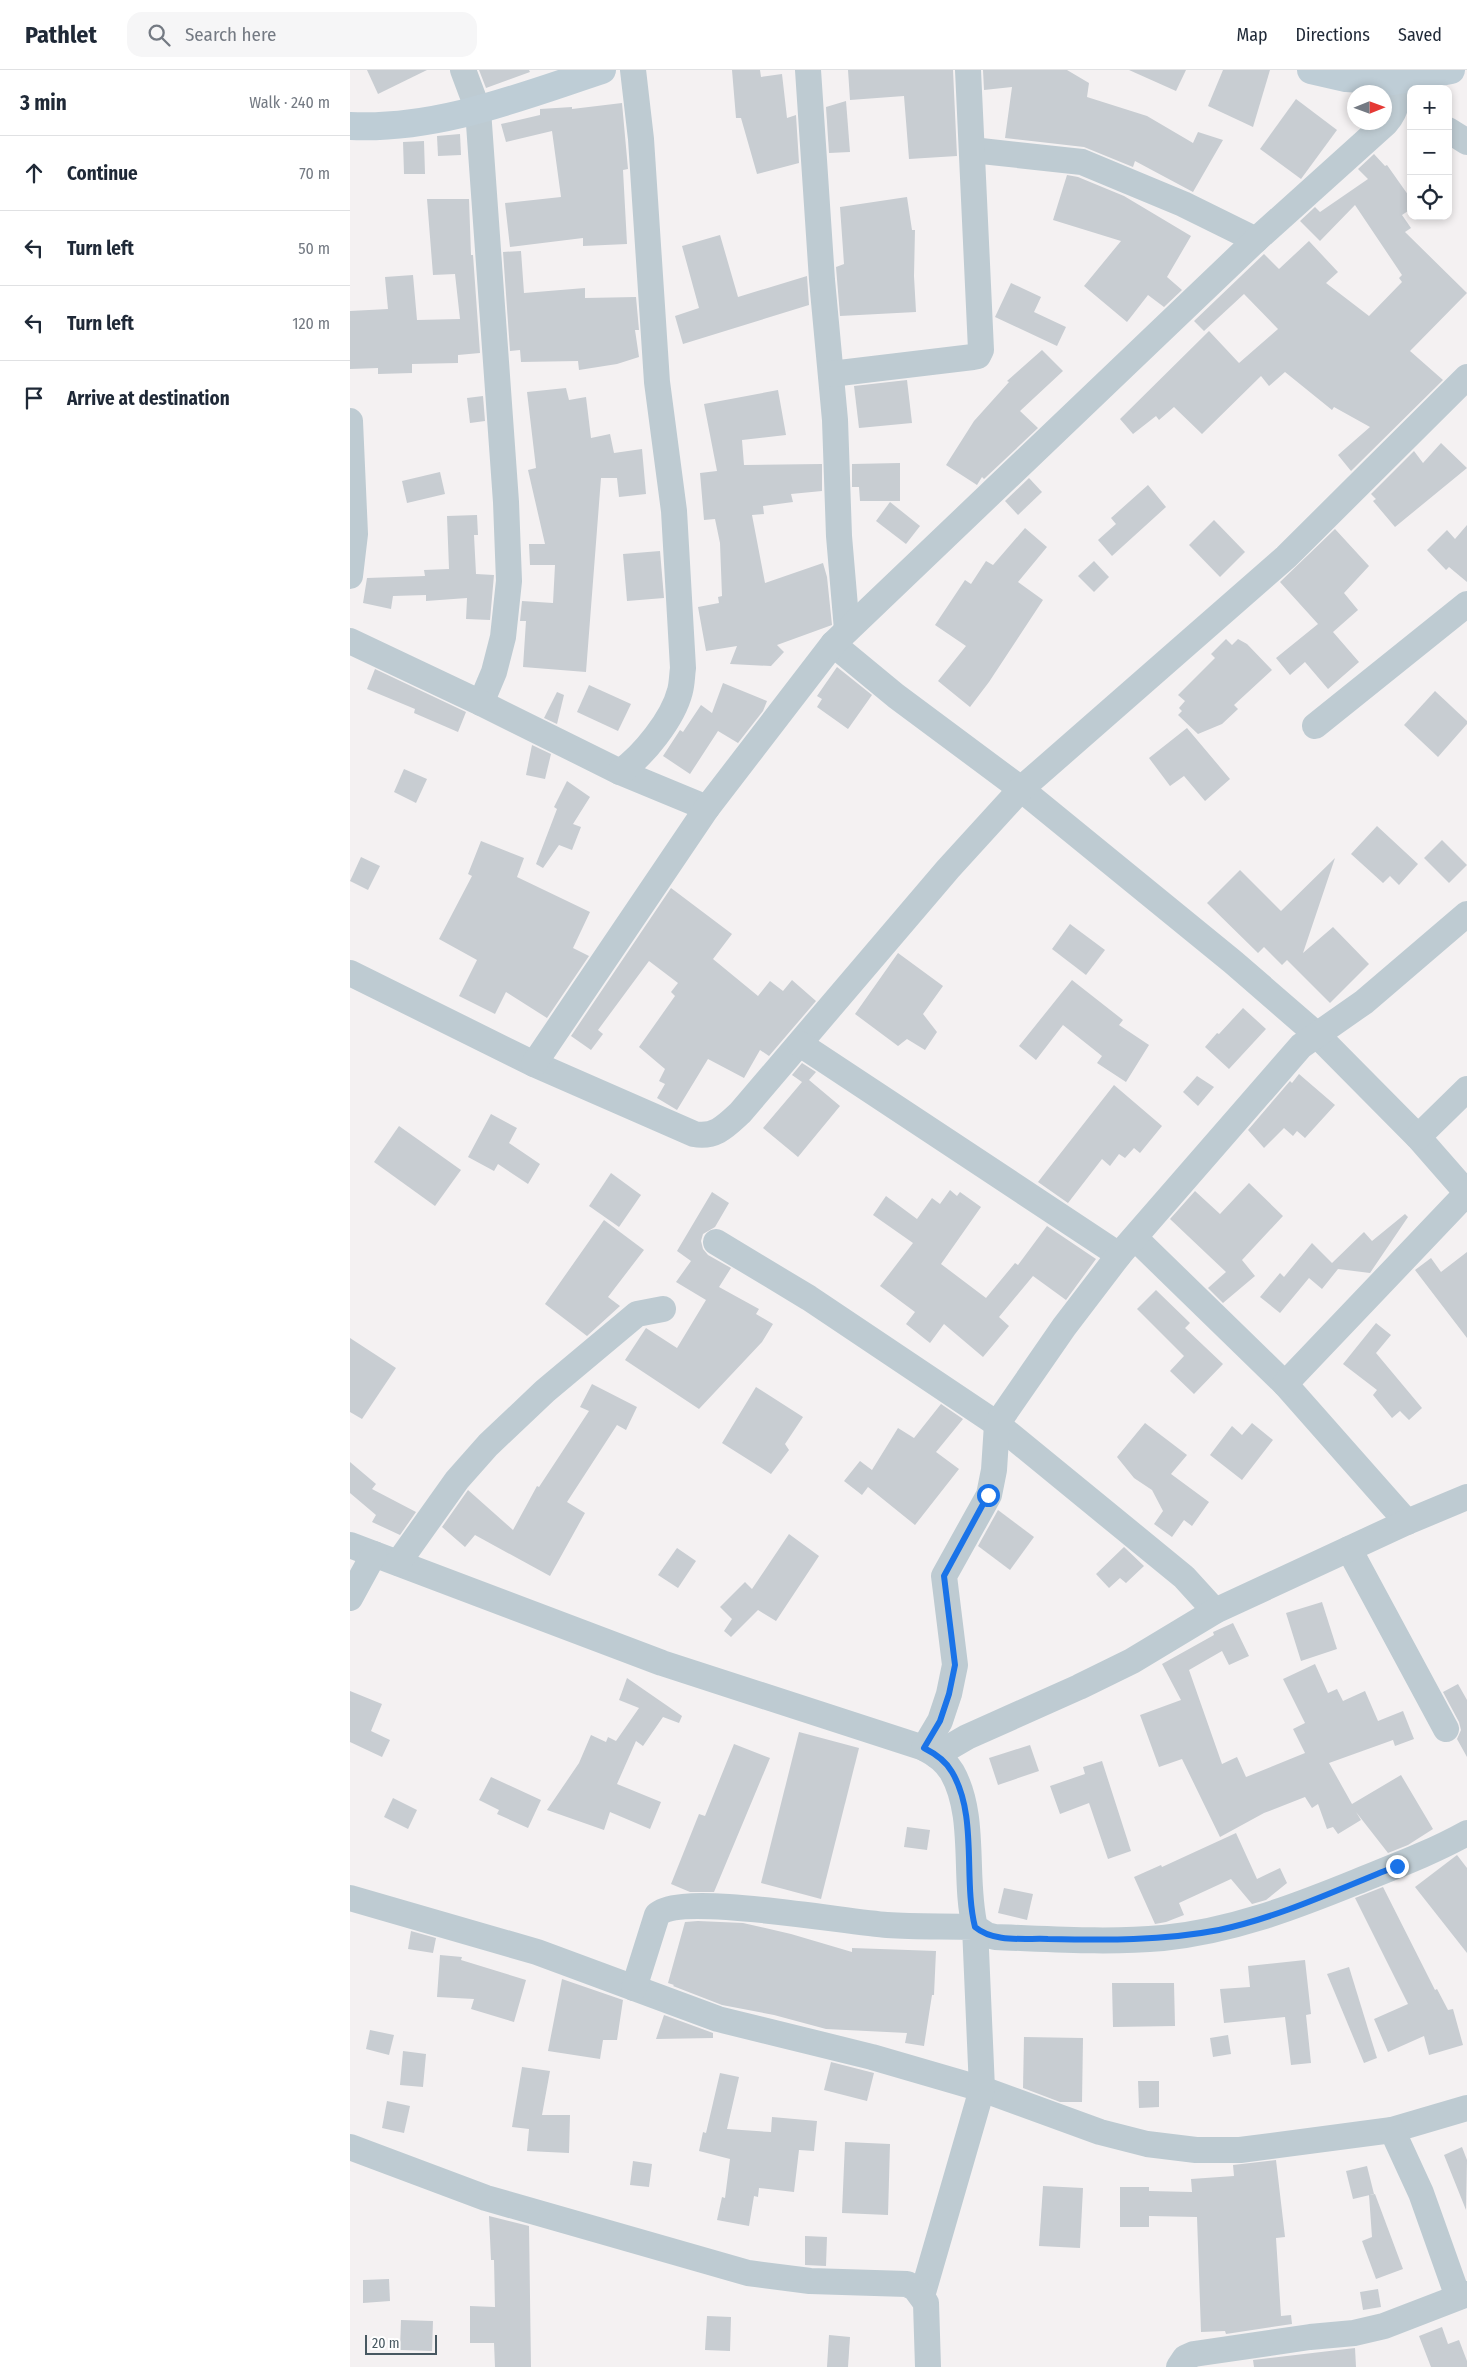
<!DOCTYPE html>
<html lang="en">
<head>
<meta charset="utf-8">
<style>
	body { margin:0; font-family:"Fira Sans Condensed",sans-serif; background:#f6f6f7; color:#1f2937 }
	.controls { position:absolute; right:15px; top:15px; display:grid; overflow:hidden; border-radius:10px; box-shadow:0 2px 8px #0003 }
	.controls button { width:45px; height:45px; display:grid; place-items:center; padding:0; border:0; border-bottom:1px solid #e0e1e3; background:#fff; color:#1f2937; font:25px sans-serif }
	.compass { position:absolute; left:997px; top:15px; width:45px; height:45px; border-radius:50%; background:#fff; box-shadow:0 2px 8px #0003; rotate:89deg }
	.scale { position:absolute; left:15px; bottom:12px; width:72px; box-sizing:border-box; padding-left:5px; border:2px solid #475861; border-top:0; font-size:14px; line-height:18px; white-space:nowrap; color:#475861; -webkit-text-stroke:4px #fff; paint-order:stroke }
	.stop { position:absolute; width:15px; height:15px; margin:-11px; border:4px solid #1a73e8; border-radius:50%; background:#fff }
	.stop.end { background:#1a73e8; border-color:#fff; box-shadow:0 1px 5px #0008 }
	.list { margin:0; padding:0; list-style:none }
	h2 { display:flex; justify-content:space-between; align-items:center; height:65px; margin:0; padding:0 20px; font-size:21px }
	h2 small { font-size:16px; font-weight:400; color:#747a83 }
	.list li { display:grid; grid-template-columns:32px 1fr auto; gap:15px; align-items:center; box-sizing:border-box; height:75px; padding:0 20px; border-top:1px solid #e0e1e3 }
	.list b { display:block; font-size:19px; white-space:nowrap }
	.list em { font-size:16px; font-style:normal; color:#747a83 }
	.icon { flex:none; width:28px; height:28px; fill:none; stroke:currentColor; stroke-width:2; stroke-linecap:round; stroke-linejoin:round }
	.map { position:relative; flex:none; width:1117px; height:2297px; overflow:hidden }
	header { display:flex; align-items:center; gap:30px; box-sizing:border-box; height:70px; padding:0 25px; background:#fff; border-bottom:1px solid #e0e1e3 }
	header strong { font-size:24px }
	nav { display:flex; gap:28px; margin-inline-start:auto; font-size:18px }
	.search { width:350px; height:45px; background:#f6f6f7; display:flex; align-items:center; gap:12px; box-sizing:border-box; padding:0 18px; border-radius:15px; color:#747a83; font-size:19px }
	main { display:flex }
	aside { flex:1; background:#fff }
	.map>svg:first-child { display:block }
</style>
</head>
<body>
<header>
<strong>Pathlet</strong>
<div class="search"><svg class="icon" aria-label="search" viewBox="0 0 24 24"><circle cx="10" cy="10" r="6"/><path d="M15 15l6 6"/></svg>Search here</div>
<nav><a>Map</a><a>Directions</a><a>Saved</a></nav>
</header>
<main>
<aside>
<h2>3 min<small>Walk · 240 m</small></h2>
<ul class="list">
<li><svg class="icon" aria-label="ahead" viewBox="0 0 24 24"><path d="M12 20V5M6 11l6-6 6 6"/></svg><div><b>Continue</b></div><em>70 m</em></li>
<li><svg class="icon" aria-label="left" viewBox="0 0 24 24"><path d="M17 20v-9H6M10 6l-5 5 5 5"/></svg><div><b>Turn left</b></div><em>50 m</em></li>
<li><svg class="icon" aria-label="left" viewBox="0 0 24 24"><path d="M17 20v-9H6M10 6l-5 5 5 5"/></svg><div><b>Turn left</b></div><em>120 m</em></li>
<li><svg class="icon" aria-label="arrive" viewBox="0 0 24 24"><path d="M6 21V4h12l-3 4 3 4H6"/></svg><div><b>Arrive at destination</b></div></li>
</ul>
</aside>
<div class="map">
<svg width="1117" height="2297" viewBox="0 0 1117 2297">
	<rect width="100%" height="100%" fill="#f4f1f2"/>
	<g fill="#c8cdd2">
		<path d="M17,0H77L28,24Z"/>
		<path d="M129,0H179L180,2L136,18Z"/>
		<path d="M382,0H410L411,7L432,4L437,48L446,45L449,93L407,104L391,48H386Z"/>
		<path d="M498,0H603L607,86L559,89L554,26L500,30Z"/>
		<path d="M633,0H717L739,13L737,27L797,46L843,73L848,62L873,70L843,122L785,91L783,97L734,77L655,68L662,17L634,20Z"/>
		<path d="M779,0H836L826,21Z"/>
		<path d="M873,0H920L903,57L858,36Z"/>
		<path d="M946,29L987,60L951,109L910,79Z"/>
		<path d="M496,31L500,82L479,83L476,37Z"/>
		<path d="M272,33L278,99L273,100L277,174L233,176V168L160,177L155,133L211,127L202,61L156,72L151,54L190,45V39L222,37V39Z"/>
		<path d="M110,64L111,85L88,86L87,66Z"/>
		<path d="M74,71L75,104H54L53,72Z"/>
		<path d="M1024,84L1035,96L1037,95L1061,129V139L1052,145L1061,158L1055,162L1117,223L1060,281L1093,310L1001,401L988,385L1020,357L984,337L982,340L935,302L919,316L911,306L852,364L824,337L809,350L806,346L783,364L770,349L859,261L889,293L928,259L894,224L854,261L844,251L914,184L929,199L959,171L988,202L976,213L1019,246L1052,212L1049,208L1052,205L1005,135L970,171L950,151L965,137L970,142L1018,109L1008,99Z"/>
		<path d="M717,105L728,107L774,126L841,166L817,207L832,220L814,237L798,225L777,252L734,216L771,171L703,150Z"/>
		<path d="M557,127L562,160H565L564,206L566,242L490,246L486,197L494,194L490,137Z"/>
		<path d="M77,129H119L121,185H123L130,283L108,285V293L62,294V303L28,304V298L0,299V241L38,239L35,207L63,205L67,250L110,249L105,204L83,205Z"/>
		<path d="M370,165L388,227L457,206L459,235L333,274L325,246L349,238L332,176Z"/>
		<path d="M171,181L174,223L235,218V228L286,227L289,260H285L289,287L267,294L229,300L228,291L171,292L170,280L160,281L153,182Z"/>
		<path d="M661,213L691,227L684,242L716,257L707,276L645,247Z"/>
		<path d="M692,280L713,301L670,341L688,358L634,409L632,407L627,415L596,395L624,351L659,312L657,311Z"/>
		<path d="M557,310L562,353L509,358L504,316Z"/>
		<path d="M216,318L219,330L236,327L241,368L260,364L264,383L292,379L296,424L269,427L267,408H251L236,602L173,597L176,551H170L172,531L203,533L205,495H180L179,474H195L178,400L186,398L177,322Z"/>
		<path d="M428,320L436,365L392,370L394,395L472,394V421L441,424L443,432L413,436L414,444L402,445L415,513L473,493L477,507L482,555L427,575L434,582L421,596L380,594L387,576L356,581L348,537L369,533L368,527L372,526L370,473L365,449L354,450L350,403L367,401L354,334Z"/>
		<path d="M133,326L135,351L120,353L117,328Z"/>
		<path d="M1091,373L1117,398L1045,457L1023,431L1026,429L1021,424L1064,381L1073,393Z"/>
		<path d="M550,393V431H510L509,417H502V394Z"/>
		<path d="M90,402L95,424L57,433L52,411Z"/>
		<path d="M679,408L692,422L668,445L655,431Z"/>
		<path d="M798,415L816,437L762,486L748,470L766,454L761,448Z"/>
		<path d="M540,432L570,456L556,474L526,451Z"/>
		<path d="M127,445L128,465H124L126,504L144,505L140,550L116,549L117,528L76,531V525L43,526L41,539L13,533L17,508L75,506L74,500L99,499L97,446Z"/>
		<path d="M864,450L895,482L870,507L839,475Z"/>
		<path d="M1117,455V512L1099,497L1096,500L1077,480L1097,460L1105,469Z"/>
		<path d="M675,458L697,477L668,512L693,530L639,612L620,637L588,611L616,576L585,555L615,510L621,514L636,491L643,495Z"/>
		<path d="M985,459L1019,496L994,523L1008,540L983,562L1009,592L978,619L955,592L940,605L926,588L968,554L930,512Z"/>
		<path d="M310,481L314,528L277,531L273,484Z"/>
		<path d="M744,491L759,507L744,522L728,506Z"/>
		<path d="M876,569L882,575L888,569L897,574L922,600L884,635L888,639L872,654L848,664L828,645L832,641L829,638L835,631L828,625L865,588L861,584Z"/>
		<path d="M487,597L522,625L498,659L467,637L472,629L467,626Z"/>
		<path d="M25,599L116,642L108,662L64,643L65,639L17,619Z"/>
		<path d="M373,613L417,631L413,641L388,673L368,661L340,704L313,686L330,660L333,662L351,635L362,643Z"/>
		<path d="M239,615L281,634L268,661L227,642Z"/>
		<path d="M1085,621L1117,651V654L1088,687L1054,655Z"/>
		<path d="M207,622L214,625L207,654L194,648Z"/>
		<path d="M837,658L880,709L855,731L834,706L820,716L799,688Z"/>
		<path d="M182,675L201,684L195,709L176,705Z"/>
		<path d="M54,699L77,709L66,733L44,722Z"/>
		<path d="M217,711L240,727L223,754L231,757L222,780L209,775L193,798L186,794L207,739L204,737Z"/>
		<path d="M1027,756L1068,794L1049,815L1040,806L1033,813L1001,784Z"/>
		<path d="M1092,770L1117,795L1099,813L1074,788Z"/>
		<path d="M131,771L174,788L167,807L240,842L223,878L239,886L197,948L156,922L145,944L109,926L127,890L89,869L122,806L118,804Z"/>
		<path d="M11,787L30,796L18,820L0,811Z"/>
		<path d="M985,788L953,883L983,857L1019,894L980,933L937,890L932,895L914,877L908,883L857,833L890,800L931,841Z"/>
		<path d="M321,818L382,864L363,889L408,926L420,911L433,921L442,910L466,931L419,986L410,980L394,1008L358,989L327,1040L307,1028L315,1014L309,1011L315,999L289,977L325,926L321,922L328,913L299,891L248,960L253,964L241,980L221,966Z"/>
		<path d="M720,854L755,880L736,905L702,879Z"/>
		<path d="M548,883L593,916L573,944L587,962L575,980L557,969L548,976L505,944Z"/>
		<path d="M722,910L773,950L769,955L799,975L776,1012L747,993L752,986L713,955L686,990L669,976Z"/>
		<path d="M893,938L916,959L879,999L855,977L867,963L869,964Z"/>
		<path d="M452,993L466,1002L459,1010L490,1036L448,1087L413,1058L452,1012L442,1005Z"/>
		<path d="M949,1004L985,1035L955,1068L947,1061L943,1066L934,1058L914,1078L898,1060L940,1011L942,1013Z"/>
		<path d="M847,1006L864,1017L848,1036L833,1022Z"/>
		<path d="M764,1015L812,1056L790,1083L784,1078L775,1088L769,1084L760,1096L752,1089L718,1133L688,1112Z"/>
		<path d="M141,1044L167,1058L159,1073L190,1094L178,1114L148,1094L144,1101L118,1087Z"/>
		<path d="M49,1056L111,1100L85,1136L24,1092Z"/>
		<path d="M261,1103L291,1125L269,1157L239,1136Z"/>
		<path d="M899,1113L933,1146L892,1190L905,1206L873,1233L858,1218L876,1202L820,1149L845,1121L870,1144Z"/>
		<path d="M600,1120L607,1126L610,1122L631,1137L591,1194L636,1228L665,1193L668,1195L697,1156L746,1189L716,1230L683,1206L649,1247L659,1256L633,1287L594,1254L580,1273L556,1254L565,1242L530,1216L563,1173L523,1145L536,1126L567,1149L582,1128L590,1134Z"/>
		<path d="M362,1122L379,1133L365,1157L353,1164L351,1171L353,1179L358,1185L381,1198L369,1217L409,1239L406,1244L423,1254L412,1272L349,1339L275,1290L296,1258L327,1278L356,1230L326,1212L341,1191L327,1181Z"/>
		<path d="M1055,1144L1058,1147L1020,1203L988,1199L972,1219L959,1208L930,1243L910,1227L930,1203L934,1207L962,1173L982,1193L1014,1162L1022,1171Z"/>
		<path d="M254,1150L294,1180L258,1227L270,1236L237,1266L195,1234Z"/>
		<path d="M1117,1182V1268L1065,1200L1081,1188L1091,1202Z"/>
		<path d="M806,1220L840,1253L835,1258L873,1294L844,1324L820,1301L834,1286L787,1239Z"/>
		<path d="M1026,1253L1041,1265L1026,1283L1072,1338L1059,1350L1050,1341L1042,1348L1023,1325L1027,1320L993,1294Z"/>
		<path d="M0,1268L46,1298L12,1349L0,1342Z"/>
		<path d="M242,1314L287,1337L276,1360L267,1355L217,1432L235,1443L200,1506L125,1465L115,1477L92,1457L118,1420L163,1460L187,1416L189,1417L239,1341L230,1337Z"/>
		<path d="M406,1317L453,1347L435,1374L439,1380L421,1404L372,1373Z"/>
		<path d="M591,1334L613,1349L586,1382L609,1399L565,1455L518,1417L512,1425L494,1411L510,1391L522,1400L548,1358L564,1368Z"/>
		<path d="M795,1353L837,1385L821,1404L859,1432L842,1456L834,1450L822,1467L804,1454L813,1441L802,1420L784,1408L767,1387Z"/>
		<path d="M902,1353L923,1370L892,1410L860,1385L882,1356L892,1365Z"/>
		<path d="M0,1392L26,1414L22,1419L66,1442L50,1465L22,1452L26,1445L0,1423Z"/>
		<path d="M648,1440L684,1467L660,1500L628,1476Z"/>
		<path d="M439,1464L469,1486L426,1551L408,1540L381,1567L374,1561L382,1549L370,1537L395,1512L402,1519Z"/>
		<path d="M774,1477L794,1496L776,1513L770,1508L759,1518L746,1504Z"/>
		<path d="M327,1478L346,1491L328,1518L308,1505Z"/>
		<path d="M972,1532L987,1579L951,1591L936,1543Z"/>
		<path d="M883,1553L899,1586L879,1595L872,1581L839,1600L872,1694L887,1687L896,1707L955,1683L943,1659L955,1653L933,1609L965,1594L978,1623L987,1619L993,1631L1015,1621L1028,1651L1053,1641L1064,1669L1045,1676L1043,1670L979,1693L1002,1734L1051,1705L1083,1759L1058,1775L1038,1783L1006,1742L1011,1750L988,1764L983,1757L977,1759L968,1734L962,1738L955,1727L914,1743L870,1767L832,1689L809,1697L790,1645L831,1630L812,1594L864,1565L863,1562Z"/>
		<path d="M277,1608L332,1646L329,1653L313,1647L293,1676L286,1671L267,1714L311,1732L300,1759L260,1742L254,1760L197,1740L229,1693L241,1665L256,1672L258,1667L266,1671L289,1638L269,1630Z"/>
		<path d="M1108,1614L1117,1630V1687L1107,1669L1111,1660L1109,1652L1093,1622Z"/>
		<path d="M0,1621L32,1634L21,1661L40,1670L32,1687L0,1672Z"/>
		<path d="M449,1662L509,1678L471,1829L411,1813Z"/>
		<path d="M384,1674L420,1688L364,1822H340L321,1814L349,1744L355,1746Z"/>
		<path d="M680,1675L689,1701L648,1715L639,1688Z"/>
		<path d="M752,1691L781,1781L758,1789L739,1733L710,1744L700,1716L735,1704L733,1697Z"/>
		<path d="M141,1707L191,1730L178,1758L147,1744L149,1740L129,1730Z"/>
		<path d="M43,1728L67,1740L58,1759L34,1747Z"/>
		<path d="M557,1757L580,1760L577,1780L554,1777Z"/>
		<path d="M886,1763L907,1809L930,1798L937,1813L916,1830L902,1834L881,1809L829,1833L834,1845L816,1852L805,1854L784,1807L811,1795L812,1797Z"/>
		<path d="M1107,1785L1117,1798V1883L1065,1817Z"/>
		<path d="M1033,1817L1085,1920L1087,1919L1098,1940L1103,1939L1113,1975L1079,1985L1074,1966L1038,1982L1024,1949L1058,1934L1005,1828Z"/>
		<path d="M654,1818L683,1824L677,1850L648,1843Z"/>
		<path d="M348,1851L393,1853L441,1864L502,1882V1878L586,1881L584,1925H582L574,1976L555,1973L557,1963L476,1959L424,1945L372,1935L323,1916L324,1915L318,1913L335,1852Z"/>
		<path d="M61,1861L86,1868L83,1883L58,1879Z"/>
		<path d="M90,1885L112,1887L111,1890L176,1910L164,1952L121,1939L124,1929L87,1927Z"/>
		<path d="M955,1890L961,1944L956,1945L961,1993L941,1995L935,1947L874,1953L870,1919L900,1917L898,1896Z"/>
		<path d="M999,1897L1027,1988L1014,1993L977,1904Z"/>
		<path d="M212,1909L273,1930L267,1970H253L250,1989L198,1981Z"/>
		<path d="M762,1913H824L825,1956L763,1957Z"/>
		<path d="M314,1945L363,1963V1968L306,1969Z"/>
		<path d="M20,1960L44,1965L39,1985L16,1979Z"/>
		<path d="M878,1965L881,1984L863,1987L860,1968Z"/>
		<path d="M674,1967L733,1968L732,2032H710L673,2018Z"/>
		<path d="M53,1981L76,1984L73,2017L50,2015Z"/>
		<path d="M481,1992L524,2003L517,2031L474,2020Z"/>
		<path d="M172,1997L200,2001L192,2045H220L219,2083L177,2081L179,2059L162,2057Z"/>
		<path d="M370,2003L389,2007L377,2059L421,2062L422,2047L467,2051L464,2081L449,2080L444,2122L409,2118L408,2127L404,2126L399,2156L367,2150L372,2127L375,2128L380,2089L349,2081L353,2062L356,2063Z"/>
		<path d="M788,2011H809V2037L789,2038Z"/>
		<path d="M37,2031L60,2036L54,2063L32,2058Z"/>
		<path d="M495,2072L540,2074L538,2145L492,2143Z"/>
		<path d="M1112,2077L1117,2090L1116,2140L1094,2085Z"/>
		<path d="M926,2090L935,2167L926,2168L931,2246L941,2245L942,2254L876,2264L875,2261L851,2262L847,2147L799,2146V2157H770V2117H799V2121L842,2122L841,2109L884,2106L883,2095Z"/>
		<path d="M283,2091L302,2094L299,2117L280,2115Z"/>
		<path d="M1017,2096L1024,2124L1003,2129L996,2101Z"/>
		<path d="M693,2116L733,2118L730,2178L689,2176Z"/>
		<path d="M1025,2124L1053,2199L1026,2209L1012,2171L1022,2167L1019,2125Z"/>
		<path d="M139,2146L179,2156L181,2297H145L144,2273H120V2236L145,2237L144,2190H141Z"/>
		<path d="M455,2166L477,2167L476,2196L455,2195Z"/>
		<path d="M39,2209L40,2231L13,2233V2210Z"/>
		<path d="M1028,2219L1031,2237L1013,2240L1010,2222Z"/>
		<path d="M357,2246L381,2247L380,2281L355,2280Z"/>
		<path d="M51,2250L83,2251L82,2281L50,2280Z"/>
		<path d="M1092,2257L1098,2274L1109,2270L1117,2291V2297H1081L1069,2266Z"/>
		<path d="M479,2265L500,2267L498,2297H477Z"/>
		<path d="M1005,2278L1006,2297H904L903,2290Z"/>
	</g>
	<g fill="none" stroke-linecap="round" stroke-linejoin="round">
		<g stroke="#becbd2" stroke-width="26">
			<path d="M113,0L128,40L156,432L159,511L153,567L144,602L131,633"/>
			<path d="M458,0L472,210L485,350L489,466L497,560"/>
			<path d="M1098,60L1117,72"/>
			<path d="M622,80L732,92L833,134L906,170"/>
			<path d="M481,304L623,287L628,286L631,280L618,0"/>
			<path d="M0,351L5,464L0,506"/>
			<path d="M0,571L131,633L270,702L357,738"/>
			<path d="M483,574L546,626L671,719L883,892L966,964L1068,1067L1117,1123"/>
			<path d="M965,656L1117,534"/>
			<path d="M270,702C293,686 323,649 330,621C332,614 332,605 333,598L324,441L307,312L291,69L283,0"/>
			<path d="M0,903L184,994L344,1064C365,1068 376,1056 390,1043L598,799L671,719L936,487L1117,307"/>
			<path d="M450,974L769,1185"/>
			<path d="M184,994L357,738L483,574L906,170L1036,53C1049,38 1047,30 1043,11"/>
			<path d="M1068,1067L1117,1019"/>
			<path d="M785,1168L935,1314L1057,1452"/>
			<path d="M366,1172L459,1228L647,1354L834,1507L865,1541"/>
			<path d="M935,1314L1117,1123"/>
			<path d="M0,1475L312,1593L574,1678C584,1683 596,1692 602,1702C627,1746 613,1809 625,1857L637,1865L645,1867C701,1869 757,1873 813,1868C881,1861 942,1838 1006,1812C1043,1797 1081,1783 1117,1763"/>
			<path d="M999,1479L1096,1659"/>
			<path d="M48,1493L107,1410L138,1375L195,1321L287,1244L313,1239"/>
			<path d="M0,1528L24,1484"/>
			<path d="M574,1678L590,1651L599,1624L605,1595L594,1506L639,1425L644,1400L647,1354L714,1257L769,1185L951,976L1014,932L1117,844"/>
			<path d="M586,1685L617,1667L729,1617L782,1591L865,1541L1057,1452L1117,1427"/>
			<path d="M0,1828L187,1882L368,1949L522,1987L632,2019L750,2062L797,2074L846,2080H890L1042,2060L1117,2038"/>
			<path d="M284,1918L307,1845C330,1821 498,1853 537,1855C566,1857 596,1856 625,1857L632,2019L572,2226"/>
			<path d="M1042,2060L1071,2123L1108,2227"/>
			<path d="M0,2077L136,2128L398,2203L460,2211L557,2214L565,2218L576,2233L578,2297"/>
			<path d="M829,2297L835,2288L844,2284L960,2267L1004,2263L1034,2256L1117,2224"/>
		</g>
		<g stroke="#becdd6" stroke-width="28">
			<path d="M961,0L996,8L1043,11L1101,0"/>
			<path d="M0,56C88,60 170,27 252,0"/>
		</g>
	</g>
	<g fill="none" stroke-linecap="round" stroke-linejoin="round">
		<path stroke="#1a73e8" stroke-width="6" d="M638,1425L594,1506L605,1595L599,1624L590,1651L574,1678C584,1683 596,1691 602,1702C628,1746 613,1809 625,1857C644,1873 675,1868 698,1869C755,1870 812,1871 869,1860C930,1847 989,1819 1047,1796"/>
	</g>
</svg>
<div class="controls">
<button>+</button>
<button>−</button>
<button><svg class="icon" aria-label="locate" viewBox="0 0 24 24"><circle cx="12" cy="12" r="6"/><path d="M12 2v4M12 18v4M2 12h4M18 12h4"/></svg></button>
</div>
<svg class="compass" viewBox="-18 -18 36 36"><path d="M0-13l5 13h-10z" fill="#e53935"/><path d="M0 13l5-13h-10z" fill="#747a83"/></svg>
<div class="scale">20 m</div>
<div class="stop" style="left:638px;top:1425px"></div>
<div class="stop end" style="left:1047px;top:1796px"></div>
</div>
</main>
</body>
</html>
